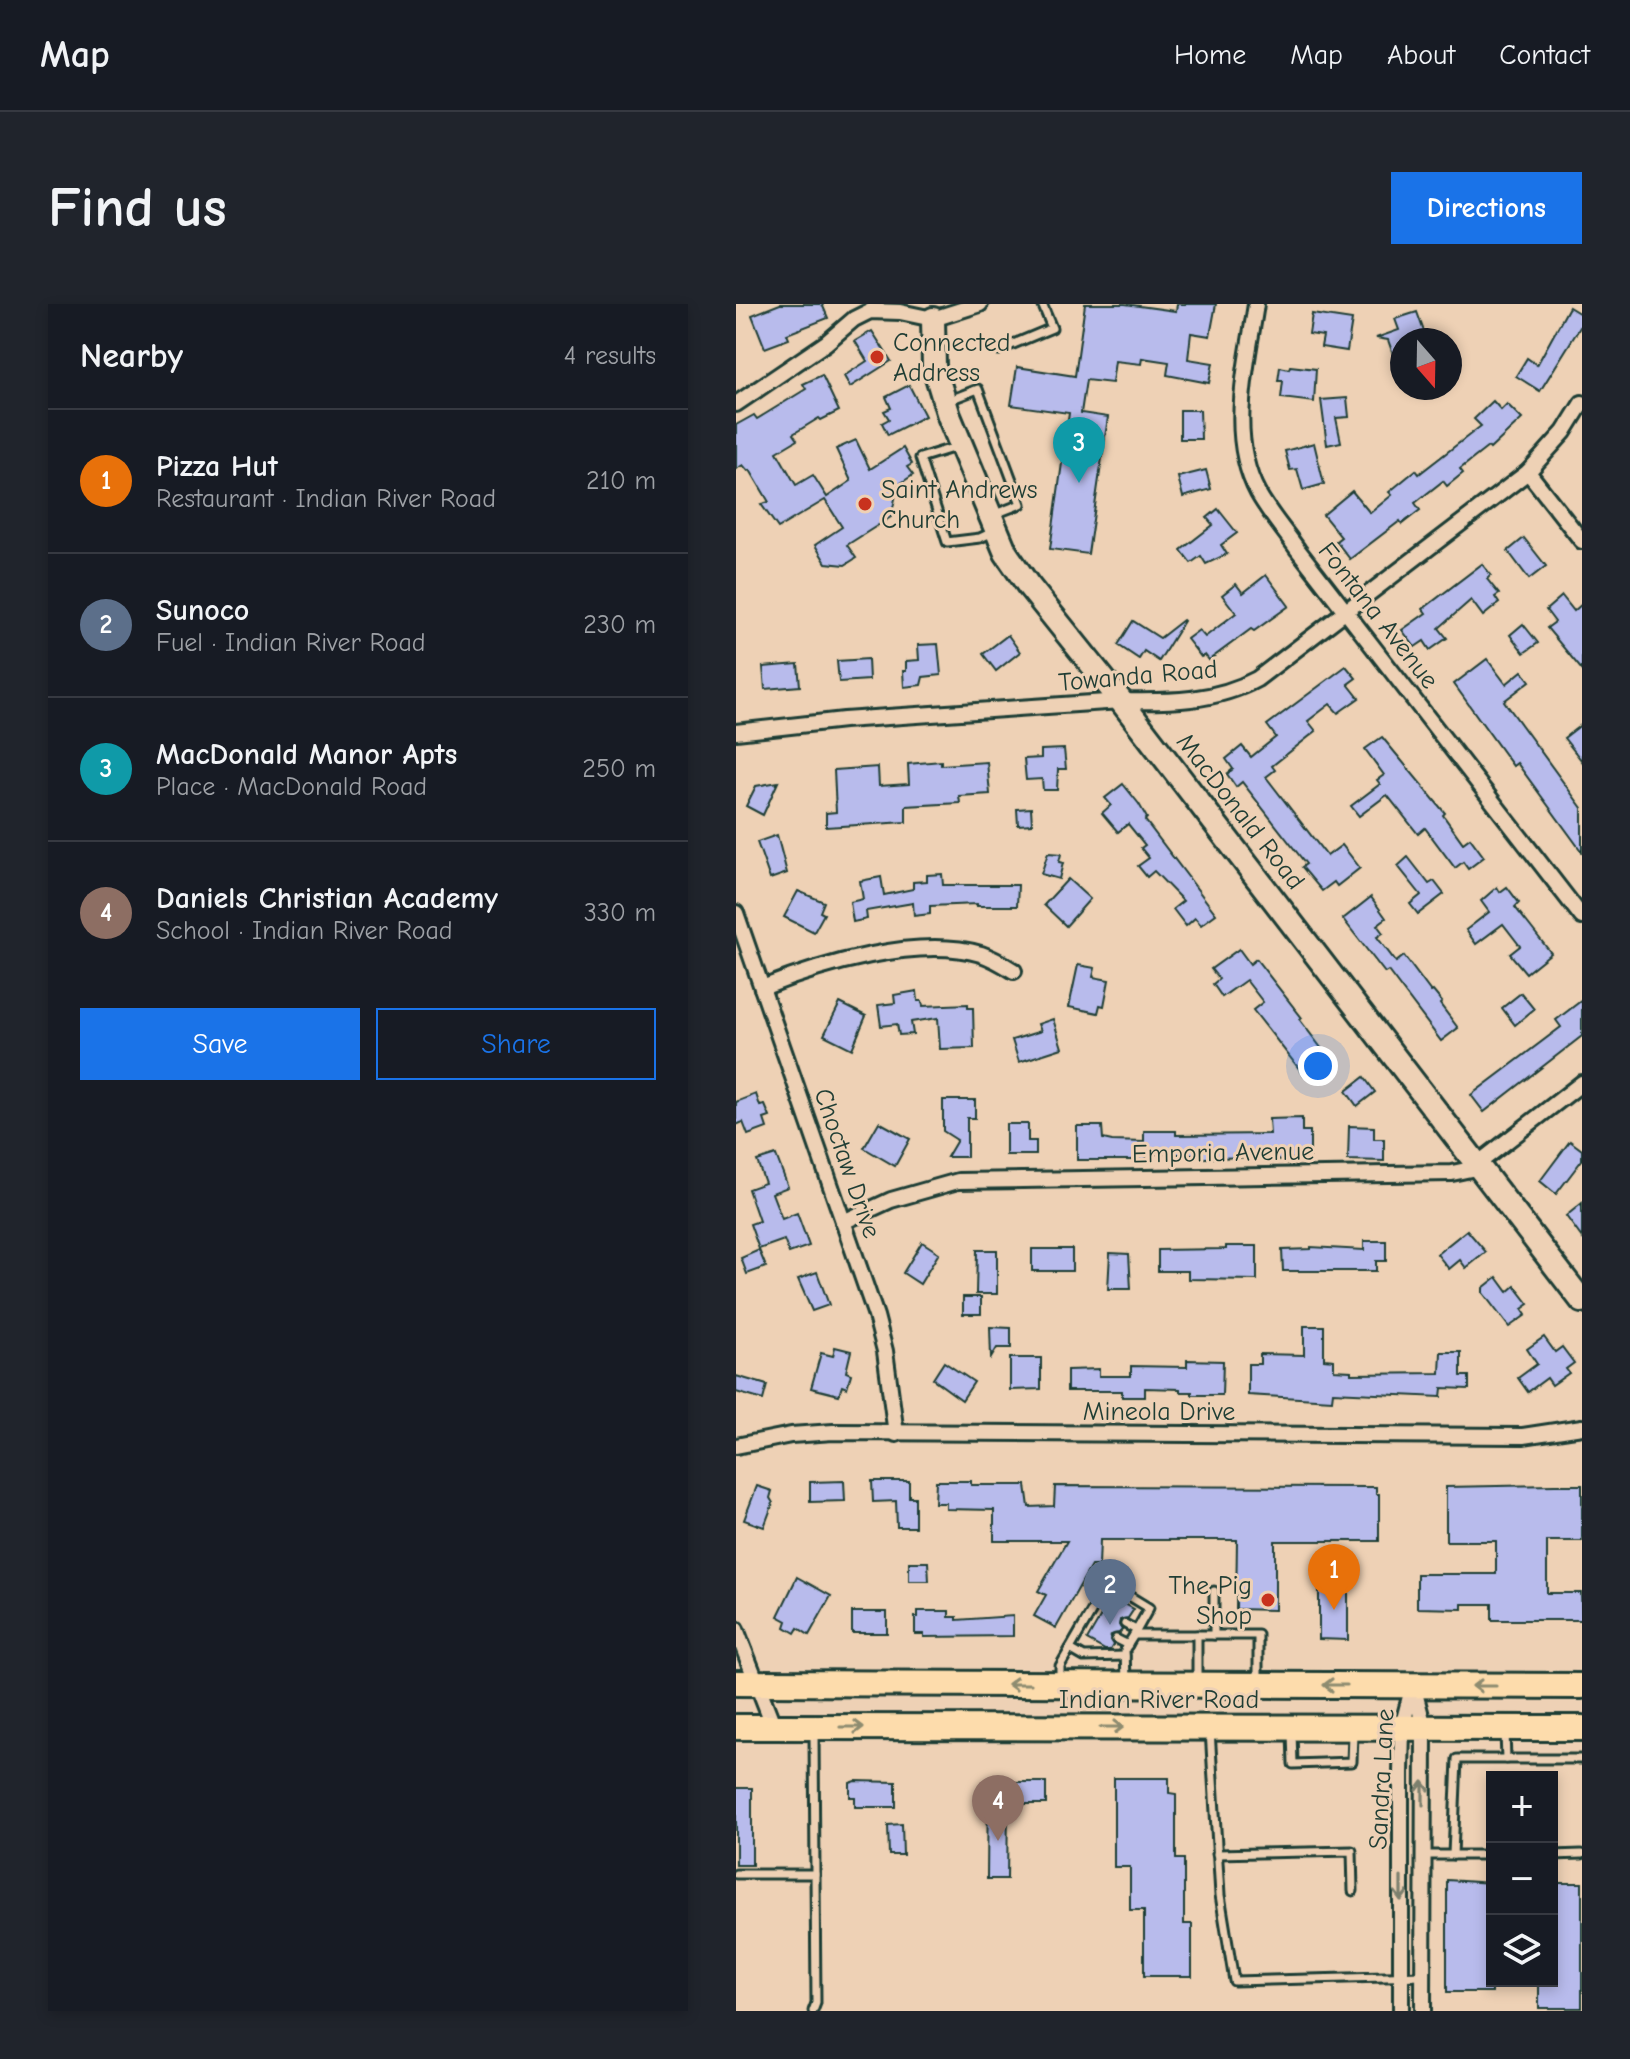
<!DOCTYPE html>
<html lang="en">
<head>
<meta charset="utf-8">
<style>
	body { margin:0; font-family:"Comic Neue",sans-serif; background:#20242c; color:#f1f3f6 }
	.controls { position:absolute; right:24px; bottom:24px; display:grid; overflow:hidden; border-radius:0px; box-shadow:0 4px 12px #0003 }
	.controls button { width:72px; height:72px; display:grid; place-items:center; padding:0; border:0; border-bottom:2px solid #363941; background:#171b24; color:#f1f3f6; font:40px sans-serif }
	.compass { position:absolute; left:654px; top:24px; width:72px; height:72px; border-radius:50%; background:#171b24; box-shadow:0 4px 12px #0003; rotate:160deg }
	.you { position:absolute; left:582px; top:762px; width:28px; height:28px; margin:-20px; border:6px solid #fff; border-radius:50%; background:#1a73e8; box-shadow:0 0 0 12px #1a73e833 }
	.badge { display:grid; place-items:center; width:52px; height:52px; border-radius:50%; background:#1a73e8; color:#fff; font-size:26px; font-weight:700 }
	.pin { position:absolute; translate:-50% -66px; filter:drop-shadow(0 2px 4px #0008) }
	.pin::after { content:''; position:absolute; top:42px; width:28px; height:24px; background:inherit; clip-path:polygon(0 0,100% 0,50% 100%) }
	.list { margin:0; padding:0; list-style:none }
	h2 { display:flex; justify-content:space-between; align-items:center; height:104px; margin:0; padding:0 32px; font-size:34px }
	h2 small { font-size:26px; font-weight:400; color:#9ea1a6 }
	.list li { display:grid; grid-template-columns:52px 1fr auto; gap:24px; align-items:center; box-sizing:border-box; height:144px; padding:0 32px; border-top:2px solid #363941 }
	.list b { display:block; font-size:30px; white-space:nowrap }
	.list p { margin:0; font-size:26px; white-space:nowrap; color:#9ea1a6 }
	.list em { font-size:26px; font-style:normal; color:#9ea1a6 }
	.actions { display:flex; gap:16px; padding:24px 32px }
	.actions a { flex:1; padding:18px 0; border:2px solid #1a73e8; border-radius:0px; text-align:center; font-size:28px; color:#1a73e8 }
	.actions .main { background:#1a73e8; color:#fff }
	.icon { flex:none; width:44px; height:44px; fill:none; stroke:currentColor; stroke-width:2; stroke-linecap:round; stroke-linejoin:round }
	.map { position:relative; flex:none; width:846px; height:1707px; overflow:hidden; border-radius:0px }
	header { display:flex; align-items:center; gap:48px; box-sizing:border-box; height:112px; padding:0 40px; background:#171b24; border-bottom:2px solid #363941 }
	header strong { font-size:38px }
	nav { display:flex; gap:44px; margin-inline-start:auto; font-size:28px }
	.intro { display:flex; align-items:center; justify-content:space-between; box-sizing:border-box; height:192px; padding:0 48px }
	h1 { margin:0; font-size:56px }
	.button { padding:20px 36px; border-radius:0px; background:#1a73e8; color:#fff; font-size:28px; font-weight:700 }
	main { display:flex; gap:48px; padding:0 48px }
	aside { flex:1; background:#171b24; border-radius:0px; box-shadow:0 4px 12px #0003 }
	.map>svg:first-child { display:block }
</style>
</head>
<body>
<header>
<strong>Map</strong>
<nav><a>Home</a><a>Map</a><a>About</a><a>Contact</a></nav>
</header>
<div class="intro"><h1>Find us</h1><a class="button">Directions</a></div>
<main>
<aside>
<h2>Nearby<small>4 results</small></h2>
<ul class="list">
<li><span class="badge" style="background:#e8710a">1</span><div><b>Pizza Hut</b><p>Restaurant · Indian River Road</p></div><em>210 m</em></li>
<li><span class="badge" style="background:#5c6f8a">2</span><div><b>Sunoco</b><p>Fuel · Indian River Road</p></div><em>230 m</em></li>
<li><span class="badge" style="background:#0f9aa8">3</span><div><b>MacDonald Manor Apts</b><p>Place · MacDonald Road</p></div><em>250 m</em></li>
<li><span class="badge" style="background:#8d6e63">4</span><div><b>Daniels Christian Academy</b><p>School · Indian River Road</p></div><em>330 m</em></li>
</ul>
<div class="actions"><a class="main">Save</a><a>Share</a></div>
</aside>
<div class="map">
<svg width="846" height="1707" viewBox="0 0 846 1707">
	<rect width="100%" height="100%" fill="#eed1b5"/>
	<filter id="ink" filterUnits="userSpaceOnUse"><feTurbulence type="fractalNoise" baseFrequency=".0125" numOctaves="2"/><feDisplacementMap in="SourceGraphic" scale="16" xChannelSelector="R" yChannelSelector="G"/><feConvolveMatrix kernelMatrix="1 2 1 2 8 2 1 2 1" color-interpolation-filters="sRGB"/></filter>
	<g filter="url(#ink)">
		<g fill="#b8bbec" stroke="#1f3d34" stroke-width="2">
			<path d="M44,0H86L92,14L51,30L53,35L29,44L16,11Z"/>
			<path d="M349,0H389L440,7L441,0H480L474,32L455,29L452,55L477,59L473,79L431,71L433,58L406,54L405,60L379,57L376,79L350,76L345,109L372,113L352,250L314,245L333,109L275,101L281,63L339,72Z"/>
			<path d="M833,3L846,11V20L804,87L780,72L791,54L801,61Z"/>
			<path d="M681,8L691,36H666L664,70L652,36L640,34L663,26L659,15Z"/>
			<path d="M576,10L616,16L611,47L585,43L587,32L573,30Z"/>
			<path d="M136,27L155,57L114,83L108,72L131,57L119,37Z"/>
			<path d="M554,62L580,65L578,98L545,94L547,77H542L544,63L553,65Z"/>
			<path d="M86,71L103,107L85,116L83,114L57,130L61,136L41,148L60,181L77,171L91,193L115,177L100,145L120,136L134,165L167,144L176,160L171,163L177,171L162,181L155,213L111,241L120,254L109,261L90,259L79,241L106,223L89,196L42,224L25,200L33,198L14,166L12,167L7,161L0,165V121L18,111L21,115L70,85L67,80Z"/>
			<path d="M173,81L189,112L152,131L146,119L153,115L148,107L155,104L150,93Z"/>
			<path d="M611,94L613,113L600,114L605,138L591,141L585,96Z"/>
			<path d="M757,97L765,106L771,100L786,115L754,145L752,143L724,165L727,169L711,182L707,177L679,199L684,206L666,220L664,217L614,255L600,237L605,233L587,211L616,187L634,209L656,191L653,188L680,166L683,170L745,122L738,115Z"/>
			<path d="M444,106H464L465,135H444Z"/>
			<path d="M578,139L588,180L567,186L561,165L554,166L549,147Z"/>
			<path d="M470,166L475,185L447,193L442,173Z"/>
			<path d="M482,205L501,229L485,241L491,250L470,260L465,252L455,259L445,246L477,221L471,214Z"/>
			<path d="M788,234L810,262L793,275L772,247Z"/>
			<path d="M746,260L755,271L751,275L763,290L759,293L763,299L747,312L735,296L703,324L711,334L694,346L688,337L679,343L666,326L690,309L687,305Z"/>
			<path d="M530,271L553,302L518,327L515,325L473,356L469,351L465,353L451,335L463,326L469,333L500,309L486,291L500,280L507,289Z"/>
			<path d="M826,292L838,307L846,300V366L811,324L819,318L810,306Z"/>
			<path d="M447,316L448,317L423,357L408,347L403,355L382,341L397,317L424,334Z"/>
			<path d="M787,320L802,339L788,349L774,331Z"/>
			<path d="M272,331L284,348L260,367L247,350Z"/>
			<path d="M202,340L205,371L187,373L185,381L168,383L167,367H170V357L183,356L182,341Z"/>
			<path d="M132,355L133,376L103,378L101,357Z"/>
			<path d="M751,355L770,380L786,367L794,377L768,397L846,504V548L781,459L777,462L718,380Z"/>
			<path d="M62,360L64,382L29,385L27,363Z"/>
			<path d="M610,362L620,374L612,380L623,394L602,409L594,400L572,417L580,427L536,462L539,466L530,473L591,552L606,541L624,564L601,582L598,578L586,587L566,563L570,560L506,478L500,483L491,470L497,465L490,455L506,442L515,453L540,433L531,421Z"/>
			<path d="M846,420V457L828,434Z"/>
			<path d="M646,433L709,509L707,511L727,539L734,534L748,553L732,565L727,558L719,564L689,524L682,530L651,491L623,512L615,502L644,480L641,476L648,471L629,445Z"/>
			<path d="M328,445L330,465H322L321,486H307L306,475L290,476L288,455L305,454V446Z"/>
			<path d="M205,457V461L251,458L254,490L223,492L224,499L170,502V518L90,523V509L100,508L98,466L142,463L143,482L173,480L172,460Z"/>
			<path d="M42,478L27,511L10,502L20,482Z"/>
			<path d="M387,480L403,500L411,514L409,516L480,610L465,621L459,614L450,622L437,605L447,597L418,567L411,573L402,562L413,554L405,544L409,541L392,520L382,528L366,509L375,501L369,494Z"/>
			<path d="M295,504L296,520L282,521L281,505Z"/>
			<path d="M41,531L51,569L34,575L21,538Z"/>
			<path d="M312,549L325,550L323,558L327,559L323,575L305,570Z"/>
			<path d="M672,553L693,580L698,577L708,590L682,610L674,600L685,591L662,562Z"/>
			<path d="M206,570L207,581H282L281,602H241V600L194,602V610L178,612L177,599L130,607L131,615L117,618L114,598L127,595L124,577L145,573L148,591L177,585V578L191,577V571Z"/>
			<path d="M332,575L354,595L330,622L308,601Z"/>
			<path d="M761,583L764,588L771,583L783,599L779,603L815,649L790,669L774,650L784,642L767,620L740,640L730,626L753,608L745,597Z"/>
			<path d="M62,587L88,598L84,608L88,610L78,628L48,613Z"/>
			<path d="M635,593L650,614L641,621L647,629L641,633L660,658L668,652L695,688L697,687L706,698L704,700L722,724L705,737L652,667L649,669L607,615Z"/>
			<path d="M503,645L514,660L520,655L566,714L564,716L592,753L568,771L517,706L527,698L510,676L486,693L477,680L483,675L475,665Z"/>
			<path d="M342,661L359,664L357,673L373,676L368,702L364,701L362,709L333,703Z"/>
			<path d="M181,687L182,697H186L187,702L232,700V704H237L238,744L204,745L202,714L175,718L177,730L163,731L161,720L145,722L142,701L159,699L158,691Z"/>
			<path d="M785,689L798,705L779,721L766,704Z"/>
			<path d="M846,696V732L748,808L735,791L825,723L820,716Z"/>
			<path d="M104,699L130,712L116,745L88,731Z"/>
			<path d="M317,715L326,744L283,758L276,736L305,727L302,720Z"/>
			<path d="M628,773L639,788L621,802L610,787Z"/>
			<path d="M20,790L24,802L29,801L34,813L28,815L31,824L12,831L7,818L0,821V798Z"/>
			<path d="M207,796H239V814H231V853H211L221,836L207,827Z"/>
			<path d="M566,814V827H574V855L536,856V853L465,854V850H410V856H341V822H366L367,835L376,837L408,838V827H440V831L534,830L533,815Z"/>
			<path d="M143,818L174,835L159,862L128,844Z"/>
			<path d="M270,820H292V837H300V851H270Z"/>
			<path d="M613,822L638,823V835H648V857L612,856Z"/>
			<path d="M834,837L846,846V856L820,890L804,877Z"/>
			<path d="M40,851L52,883L36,889L46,915L61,909L73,942L53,949L48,936L23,945L14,920L23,917L12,885L29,879L21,857Z"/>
			<path d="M846,899V934L830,912Z"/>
			<path d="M731,926L750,948L730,964L724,956L713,965L701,950Z"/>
			<path d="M628,937H650V957H640V967H547L546,946L575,945V943L628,946Z"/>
			<path d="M186,938L203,949L184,980L167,969Z"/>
			<path d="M490,942H521V976L452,975V967H422V946L490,945Z"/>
			<rect x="296" y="945" width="40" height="22"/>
			<path d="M23,946L30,963L11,970L5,954Z"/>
			<path d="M241,946H261V990H240Z"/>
			<path d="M374,949L393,950L395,985H372Z"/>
			<path d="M81,968L93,1001L76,1007L62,975Z"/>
			<path d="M761,973L772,988L779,982L793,1000L786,1005L790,1011L773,1023L747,989V984Z"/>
			<rect x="227" y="993" width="18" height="17"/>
			<path d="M568,1022H588V1055L598,1056V1066L615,1067V1070L704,1069L705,1048H725V1072H733V1085L706,1084L705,1093L597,1088L596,1096L512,1091V1060H524V1050L568,1051Z"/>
			<path d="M254,1023L275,1024V1044H261L255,1054Z"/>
			<path d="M808,1033L819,1048L826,1043L838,1059L830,1065L833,1069L816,1081L811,1074L792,1088L782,1074L801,1060L791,1045Z"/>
			<path d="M99,1043L115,1047L110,1068L115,1070L111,1084L106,1082L103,1091L75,1084L85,1049L97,1052Z"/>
			<path d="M274,1054H305V1085L274,1086Z"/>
			<path d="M451,1056L487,1057L486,1091H456V1088H444V1085L409,1084V1093H386V1087H331V1066L363,1065V1072H395V1062L451,1063Z"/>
			<path d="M208,1058L238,1078L226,1096L197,1075Z"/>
			<path d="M0,1072L31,1081L27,1096L0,1088Z"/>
			<path d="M108,1177L109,1197L74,1198V1178Z"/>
			<path d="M136,1177H173V1193H179V1223H161L160,1197L137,1198Z"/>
			<path d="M200,1177H235V1181H290L293,1203L318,1202L319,1182L640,1183V1190H643V1237H539V1306L500,1305L501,1236H364L363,1262H355L320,1324L298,1312L310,1291L302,1287L331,1237H258V1206L210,1205V1199H199Z"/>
			<path d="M819,1181H846V1237H811V1289H845L846,1316H756V1300H726V1305L681,1304V1270H760V1237H710V1183Z"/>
			<path d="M21,1182L36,1187L34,1194L37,1199L28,1223L8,1216Z"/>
			<path d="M173,1258H192L193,1277H173Z"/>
			<path d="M61,1273L95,1292L73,1331L62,1324L59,1329L49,1323L51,1317L42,1312Z"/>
			<path d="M583,1277L612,1278V1336L583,1335Z"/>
			<path d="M376,1293L398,1305L392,1314L384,1316L383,1321L386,1326L383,1329L375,1331L374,1336L377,1341L374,1346H369L351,1336Z"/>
			<path d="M182,1307H213V1313H221V1316L277,1312V1332L188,1333V1330H179V1313H182Z"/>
			<rect x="116" y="1308" width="35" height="21"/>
			<path d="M378,1474H433V1489L440,1490V1555H448V1620H456V1672H408V1606H394V1563H378Z"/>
			<path d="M120,1477L160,1478V1503H119V1493H114V1479Z"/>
			<path d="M252,1478H310V1500H272L271,1575H251Z"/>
			<rect x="0" y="1484" width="16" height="77"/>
			<path d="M166,1520L167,1551H153L152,1521Z"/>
			<path d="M711,1576L756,1579V1688H711Z"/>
			<path d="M816,1579H846V1704H803V1677H816Z"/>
		</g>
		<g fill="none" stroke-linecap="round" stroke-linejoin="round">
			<defs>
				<g id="lane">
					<path d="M263,46L316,24L306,0"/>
					<path d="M211,97L242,85L285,200L259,210"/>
					<path d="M223,142L184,154L211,238L244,234L259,227"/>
					<path d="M389,1320L400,1326"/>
					<path d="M478,1331V1287"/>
					<path d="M380,1335L392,1341"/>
					<path d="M334,1345L348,1353L389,1352"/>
					<path d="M324,1377V1362L372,1279L413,1304L398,1331"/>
					<path d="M390,1377L389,1345L398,1331H522V1378"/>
					<path d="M461,1377V1331"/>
					<path d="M474,1426L484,1591L498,1677L687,1672"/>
					<path d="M556,1428L557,1460L616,1458L617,1430"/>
					<path d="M769,1429L770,1455"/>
					<path d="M481,1550L616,1547L617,1587"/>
					<path d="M688,1551H717L721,1455H846"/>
					<path d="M717,1551H756"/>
					<path d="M816,1551L846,1550"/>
					<path d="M0,1570H79L78,1428"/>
					<path d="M77,1707L80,1699L79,1570"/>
				</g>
				<g id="street">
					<path d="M520,0C511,62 491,131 522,189C533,209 549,227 562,246L846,613"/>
					<path d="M0,100L90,39L118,15L134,7L164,8L197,15L244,0"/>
					<path d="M792,168L846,237"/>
					<path d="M0,428L108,416L385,397C432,398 479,398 521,375L792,168L828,128L846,99"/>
					<path d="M0,609L140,1012L149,1047L160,1130"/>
					<path d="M26,684C84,661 182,631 245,650C257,654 267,660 278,667"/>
					<path d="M107,918L155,896L222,877L716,869L735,865L846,779"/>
					<path d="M0,1142L55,1131L97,1128L787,1132L846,1123"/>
					<path d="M0,1325L38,1423"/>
					<path d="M677,1381L688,1423L687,1707"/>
					<path d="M665,1707V1469L666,1423L676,1385"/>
				</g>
				<path id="secondary" d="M197,15L198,63L213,112L270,249L292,281L385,397L846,997"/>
				<g id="primary">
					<path d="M0,1379L846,1382"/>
					<path d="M0,1423L846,1424"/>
				</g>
			</defs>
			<use href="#lane" stroke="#1f3d34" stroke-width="13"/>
			<use href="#street" stroke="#1f3d34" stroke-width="20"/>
			<use href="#secondary" stroke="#1f3d34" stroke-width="28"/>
			<use href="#primary" stroke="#1f3d34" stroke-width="30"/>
			<use href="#lane" stroke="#eed1b5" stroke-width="7"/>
			<use href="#street" stroke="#eed1b5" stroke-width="14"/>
			<use href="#secondary" stroke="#eed1b5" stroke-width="22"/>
			<use href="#primary" stroke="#fddcac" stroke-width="24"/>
		</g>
		<defs><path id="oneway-shaft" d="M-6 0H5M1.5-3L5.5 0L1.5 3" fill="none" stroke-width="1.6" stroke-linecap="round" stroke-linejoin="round" transform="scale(2)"/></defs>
		<g stroke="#8e8c70">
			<use href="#oneway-shaft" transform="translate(283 1380) rotate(-180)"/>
			<use href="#oneway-shaft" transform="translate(599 1381) rotate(-180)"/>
			<use href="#oneway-shaft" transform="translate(748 1382) rotate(-180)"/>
			<use href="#oneway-shaft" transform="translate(116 1423)"/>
			<use href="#oneway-shaft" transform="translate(376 1423)"/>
		</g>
		<g stroke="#7c806e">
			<use href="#oneway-shaft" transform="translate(687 1489) rotate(-90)"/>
			<use href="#oneway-shaft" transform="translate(665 1585) rotate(90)"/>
		</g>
	</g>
	<g fill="#c8321e" stroke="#eed1b5" stroke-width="3">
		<circle cx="141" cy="53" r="8"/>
		<circle cx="129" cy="200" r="8"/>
		<circle cx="532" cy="1296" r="8"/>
	</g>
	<g text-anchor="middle" stroke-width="6" stroke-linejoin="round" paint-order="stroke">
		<g font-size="26" fill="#1f3d34" stroke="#eed1b5" text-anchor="start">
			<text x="157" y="47">Connected<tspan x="157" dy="30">Address</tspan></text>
			<text x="145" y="194">Saint Andrews<tspan x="145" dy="30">Church</tspan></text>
			<text x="516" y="1290" text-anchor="end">The Pig<tspan x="516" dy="30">Shop</tspan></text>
		</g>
		<g font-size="26" fill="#1f3d34" stroke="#eed1b5">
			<text transform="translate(643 311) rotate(52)" y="9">Fontana Avenue</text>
			<text transform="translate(402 371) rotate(-5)" y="9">Towanda Road</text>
			<text transform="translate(505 507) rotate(52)" y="9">MacDonald Road</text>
			<text transform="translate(487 848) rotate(-1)" y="9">Emporia Avenue</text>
			<text transform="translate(112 859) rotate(71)" y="9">Choctaw Drive</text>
			<text x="423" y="1116">Mineola Drive</text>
			<text x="423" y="1404">Indian River Road</text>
			<text transform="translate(645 1475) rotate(-87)" y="9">Sandra Lane</text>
		</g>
	</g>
</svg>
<div class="controls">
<button>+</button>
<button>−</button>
<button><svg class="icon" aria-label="layers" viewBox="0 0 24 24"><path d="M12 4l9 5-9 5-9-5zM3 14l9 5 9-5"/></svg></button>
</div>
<svg class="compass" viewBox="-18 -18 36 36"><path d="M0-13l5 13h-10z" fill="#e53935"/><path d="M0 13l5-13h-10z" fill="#9ea1a6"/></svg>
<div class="you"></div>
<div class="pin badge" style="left:598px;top:1306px;background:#e8710a">1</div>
<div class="pin badge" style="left:374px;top:1321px;background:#5c6f8a">2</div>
<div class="pin badge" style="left:343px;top:179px;background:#0f9aa8">3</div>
<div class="pin badge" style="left:262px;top:1537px;background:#8d6e63">4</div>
</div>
</main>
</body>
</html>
